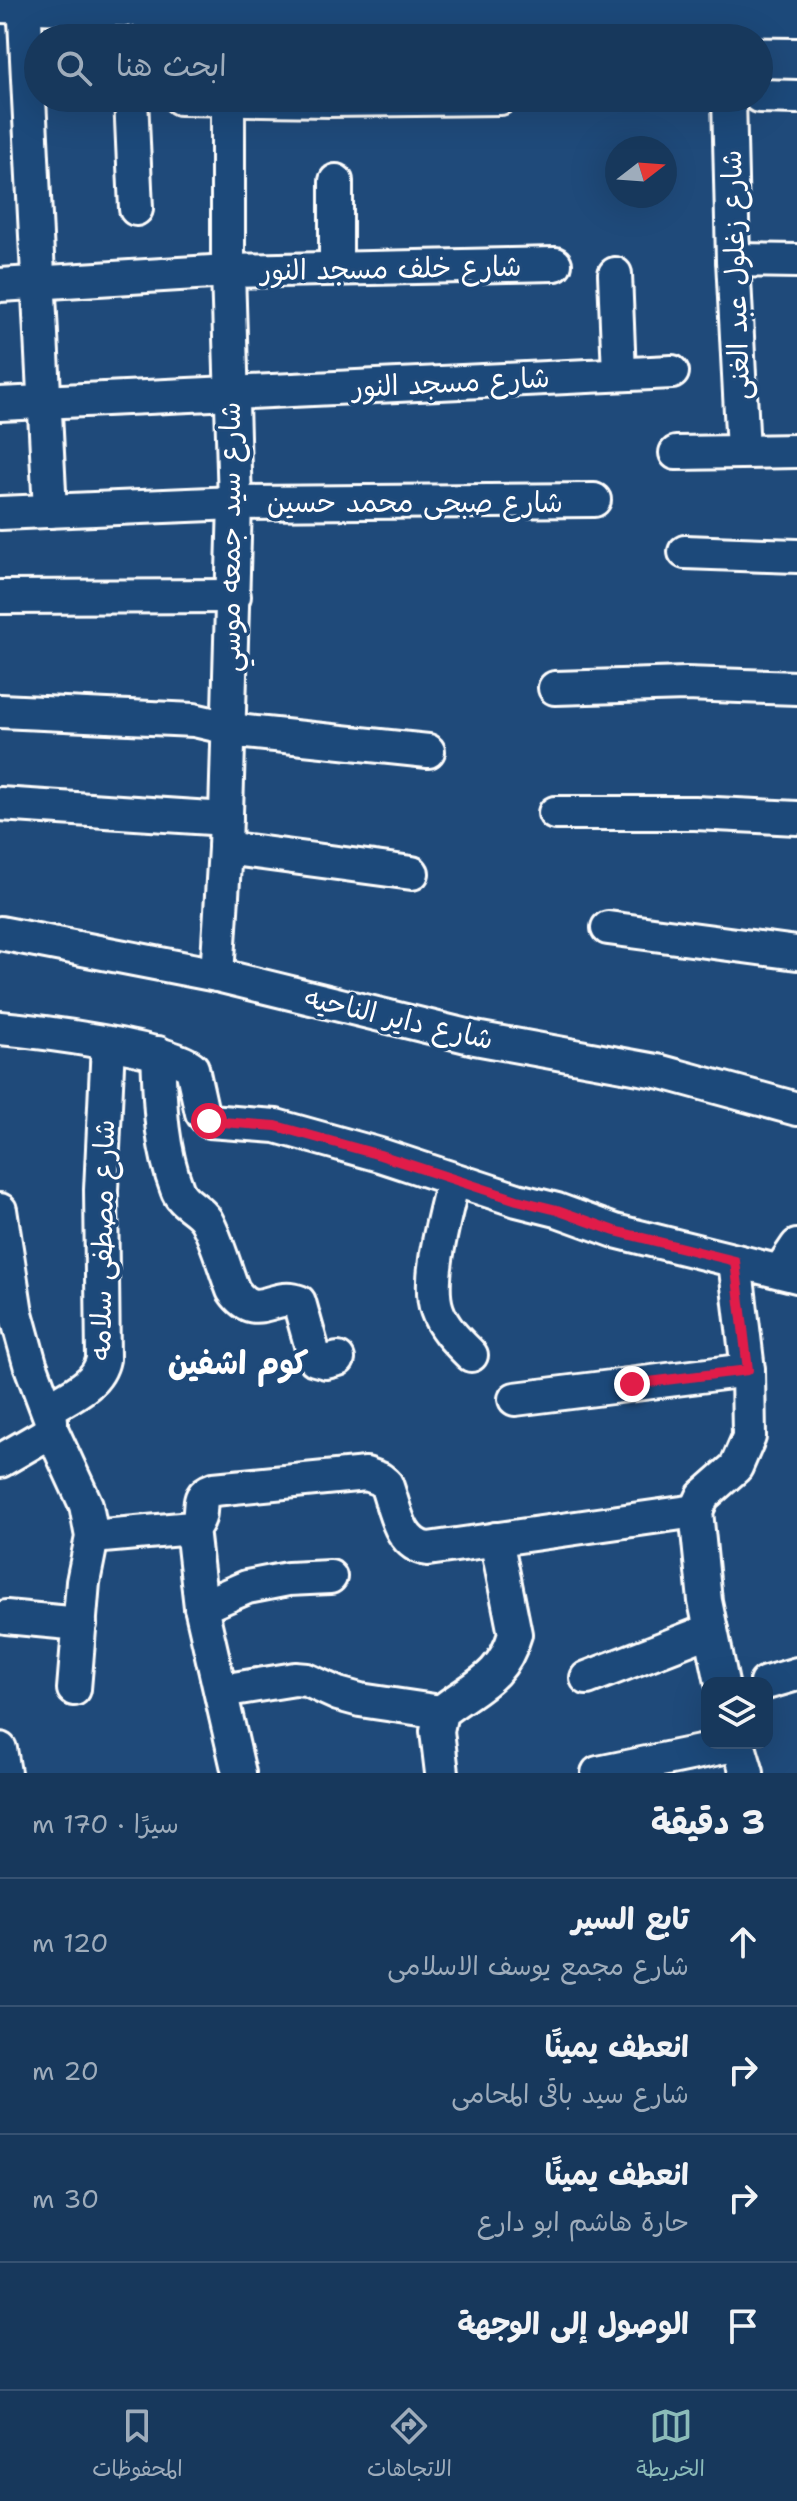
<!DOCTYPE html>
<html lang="ar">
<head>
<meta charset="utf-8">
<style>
	body { margin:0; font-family:"Shantell Sans","Playpen Sans Arabic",sans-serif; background:#244365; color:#f1f3f6; direction:rtl }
	.controls { position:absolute; right:24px; bottom:24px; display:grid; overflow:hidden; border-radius:16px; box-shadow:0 8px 32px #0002 }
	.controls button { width:72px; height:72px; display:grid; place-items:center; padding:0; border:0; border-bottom:2px solid #365272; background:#17385c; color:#f1f3f6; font:40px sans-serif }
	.compass { position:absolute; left:605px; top:136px; width:72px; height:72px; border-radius:50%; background:#17385c; box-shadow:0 8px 32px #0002; rotate:73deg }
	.stop { position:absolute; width:24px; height:24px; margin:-18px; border:6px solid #e11d48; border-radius:50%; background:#fff }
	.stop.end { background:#e11d48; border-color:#fff; box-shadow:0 2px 8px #0008 }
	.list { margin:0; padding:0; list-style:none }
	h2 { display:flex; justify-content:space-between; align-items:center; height:104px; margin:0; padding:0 32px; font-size:34px }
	h2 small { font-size:26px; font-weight:400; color:#9eacbb }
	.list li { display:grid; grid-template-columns:52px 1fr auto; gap:24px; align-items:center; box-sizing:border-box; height:128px; padding:0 32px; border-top:2px solid #365272 }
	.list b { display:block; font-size:30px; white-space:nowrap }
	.list p { margin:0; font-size:26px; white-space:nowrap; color:#9eacbb }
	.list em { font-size:26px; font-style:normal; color:#9eacbb }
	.icon { flex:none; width:44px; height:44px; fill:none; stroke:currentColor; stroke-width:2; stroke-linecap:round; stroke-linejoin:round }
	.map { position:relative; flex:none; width:797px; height:1773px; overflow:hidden; direction:ltr }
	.search { position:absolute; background:#17385c; box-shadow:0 8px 32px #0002; left:24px; right:24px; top:24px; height:88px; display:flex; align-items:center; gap:20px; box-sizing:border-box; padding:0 28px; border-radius:44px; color:#9eacbb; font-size:30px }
	.sheet { height:616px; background:#17385c }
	nav { display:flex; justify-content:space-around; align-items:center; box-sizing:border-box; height:112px; border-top:2px solid #365272; background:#17385c; font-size:22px; color:#9eacbb }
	nav a { display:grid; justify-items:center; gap:4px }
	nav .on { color:#8bbbb9 }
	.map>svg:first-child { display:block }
</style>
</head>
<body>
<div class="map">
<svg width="797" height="1773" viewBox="0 0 797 1773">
	<rect width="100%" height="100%" fill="#1f4a7a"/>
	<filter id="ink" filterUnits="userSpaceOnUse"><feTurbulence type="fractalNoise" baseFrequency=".0125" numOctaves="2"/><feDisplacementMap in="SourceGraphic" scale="16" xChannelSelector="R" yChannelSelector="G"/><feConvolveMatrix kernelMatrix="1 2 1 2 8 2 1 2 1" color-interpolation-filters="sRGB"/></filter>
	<g filter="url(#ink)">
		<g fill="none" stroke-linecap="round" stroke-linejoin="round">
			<defs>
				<g id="street">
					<path d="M24,0L50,511"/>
					<path d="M228,6V38"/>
					<path d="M331,38V8"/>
					<path d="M759,96L797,97"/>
					<path d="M131,98L136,209"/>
					<path d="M180,98L330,100L500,98"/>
					<path d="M729,98L733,260L743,451"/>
					<path d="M733,260L797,261"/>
					<path d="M336,269V181"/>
					<path d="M615,274L619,374"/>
					<path d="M0,285L228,271L555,264"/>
					<path d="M0,404L672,372"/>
					<path d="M676,453L797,451"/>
					<path d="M0,513L235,503L594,500"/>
					<path d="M685,552L797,556"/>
					<path d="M0,597L234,596"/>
					<path d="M555,688L686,684L797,688"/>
					<path d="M0,711L194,720L246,732L428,751"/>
					<path d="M0,804L226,819"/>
					<path d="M555,813H695L797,818"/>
					<path d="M225,848L412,873"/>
					<path d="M608,928L797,953"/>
					<path d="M0,933L217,975L475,1038L662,1072L797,1109"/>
					<path d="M217,975L225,848L235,503L228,271V98"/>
					<path d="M0,1028C35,1031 170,1048 192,1068L202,1113L209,1121L276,1126L380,1155L517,1200L557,1210L615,1231L797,1276"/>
					<path d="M158,1053C160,1099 160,1145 177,1189C182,1204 198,1207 206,1220C218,1242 224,1267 233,1290C256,1324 273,1291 299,1302L315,1359L326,1362L338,1359"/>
					<path d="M453,1180C446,1213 426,1279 437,1310C443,1328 458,1342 471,1355"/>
					<path d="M0,1210L16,1313L30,1364L51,1420V1429L43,1436L0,1461"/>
					<path d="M780,1271L797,1246"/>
					<path d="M515,1399L748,1370"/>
					<path d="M48,1409C69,1396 98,1385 103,1359L101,1190L108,1044"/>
					<path d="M51,1429L86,1505L92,1537L83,1582L74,1689"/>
					<path d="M192,1528L201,1607L239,1773"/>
					<path d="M92,1537L192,1528C209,1513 190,1497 214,1489L366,1474L380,1479L386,1484C395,1507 398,1545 428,1549L696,1511"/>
					<path d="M201,1607L247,1587L288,1579L330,1577"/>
					<path d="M6,1617L80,1624"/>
					<path d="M587,1678L711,1630"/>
					<path d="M722,1683L705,1601L696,1511L703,1496L736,1467L749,1437L748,1370L735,1261"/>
					<path d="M766,1683L797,1674"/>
					<path d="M221,1691L295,1679L307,1680L338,1694L360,1700L441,1712"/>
					<path d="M738,1743L747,1773"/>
					<path d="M0,1749L4,1773"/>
					<path d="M442,1773L437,1731L441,1712C473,1686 502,1680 515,1634L496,1539"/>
					<path d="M598,1773L739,1744"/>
				</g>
				<path id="secondary" d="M0,0L243,7L797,14"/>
			</defs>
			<use href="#street" stroke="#fff" stroke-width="38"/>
			<use href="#secondary" stroke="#fff" stroke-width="50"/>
			<use href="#street" stroke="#1f4a7a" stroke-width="32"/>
			<use href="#secondary" stroke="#1f4a7a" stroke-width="44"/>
		</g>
	</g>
	<g fill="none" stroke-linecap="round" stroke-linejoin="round" filter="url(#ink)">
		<path stroke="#e11d48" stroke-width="10" d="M209,1121L276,1126L380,1155L517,1200L557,1210L615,1231L735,1261L748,1370L632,1384"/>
	</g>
	<g text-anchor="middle" stroke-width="7" stroke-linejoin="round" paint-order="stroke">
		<g font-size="28" fill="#fff" stroke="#1f4a7a">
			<text transform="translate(391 268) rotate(-1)" y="10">شارع خلف مسجد النور</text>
			<text transform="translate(735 275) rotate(-92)" y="10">شارع زغلول عبد الغنى</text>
			<text transform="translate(451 382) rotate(-3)" y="10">شارع مسجد النور</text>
			<text x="415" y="512">شارع صبحى محمد حسين</text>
			<text transform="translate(230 537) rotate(-90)" y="10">شارع سيد جمعه موسي</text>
			<text transform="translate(399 1018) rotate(13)" y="10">شارع داير الناحيه</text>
			<text transform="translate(102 1240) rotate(-89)" y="10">شارع مصطفى سلامه</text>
		</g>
		<g font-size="32" font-weight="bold" fill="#fff" stroke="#1f4a7a">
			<text x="238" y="1374">كوم اشفين</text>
		</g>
	</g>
</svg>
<div class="controls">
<button><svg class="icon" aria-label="layers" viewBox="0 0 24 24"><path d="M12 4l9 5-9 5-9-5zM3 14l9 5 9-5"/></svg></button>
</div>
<svg class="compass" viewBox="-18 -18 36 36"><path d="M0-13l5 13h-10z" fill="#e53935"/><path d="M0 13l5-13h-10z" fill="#9eacbb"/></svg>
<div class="stop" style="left:209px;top:1121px"></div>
<div class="stop end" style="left:632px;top:1384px"></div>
<div class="search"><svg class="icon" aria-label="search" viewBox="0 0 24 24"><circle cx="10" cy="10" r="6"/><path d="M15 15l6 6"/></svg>ابحث هنا</div>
</div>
<section class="sheet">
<h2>3 دقيقة<small>سيرًا · 170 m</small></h2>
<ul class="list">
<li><svg class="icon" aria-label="ahead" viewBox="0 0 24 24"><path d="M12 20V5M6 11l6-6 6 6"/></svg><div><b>تابع السير</b><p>شارع مجمع يوسف الاسلامى</p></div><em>120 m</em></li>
<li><svg class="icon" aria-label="right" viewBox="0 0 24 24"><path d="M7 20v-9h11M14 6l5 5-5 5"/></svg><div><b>انعطف يمينًا</b><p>شارع سيد باقى المحامى</p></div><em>20 m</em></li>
<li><svg class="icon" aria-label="right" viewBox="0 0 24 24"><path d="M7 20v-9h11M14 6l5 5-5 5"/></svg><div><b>انعطف يمينًا</b><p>حارة هاشم ابو دارع</p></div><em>30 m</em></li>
<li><svg class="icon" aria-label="arrive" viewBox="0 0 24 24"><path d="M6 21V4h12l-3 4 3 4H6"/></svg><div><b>الوصول إلى الوجهة</b></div></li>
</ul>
</section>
<nav>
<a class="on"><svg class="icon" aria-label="map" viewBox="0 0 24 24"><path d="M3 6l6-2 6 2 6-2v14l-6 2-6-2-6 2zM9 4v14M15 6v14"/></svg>الخريطة</a>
<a><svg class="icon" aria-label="directions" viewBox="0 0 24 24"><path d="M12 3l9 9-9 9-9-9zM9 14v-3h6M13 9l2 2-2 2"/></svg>الاتجاهات</a>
<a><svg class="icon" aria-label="saved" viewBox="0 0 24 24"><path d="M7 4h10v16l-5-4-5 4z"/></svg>المحفوظات</a>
</nav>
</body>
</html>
